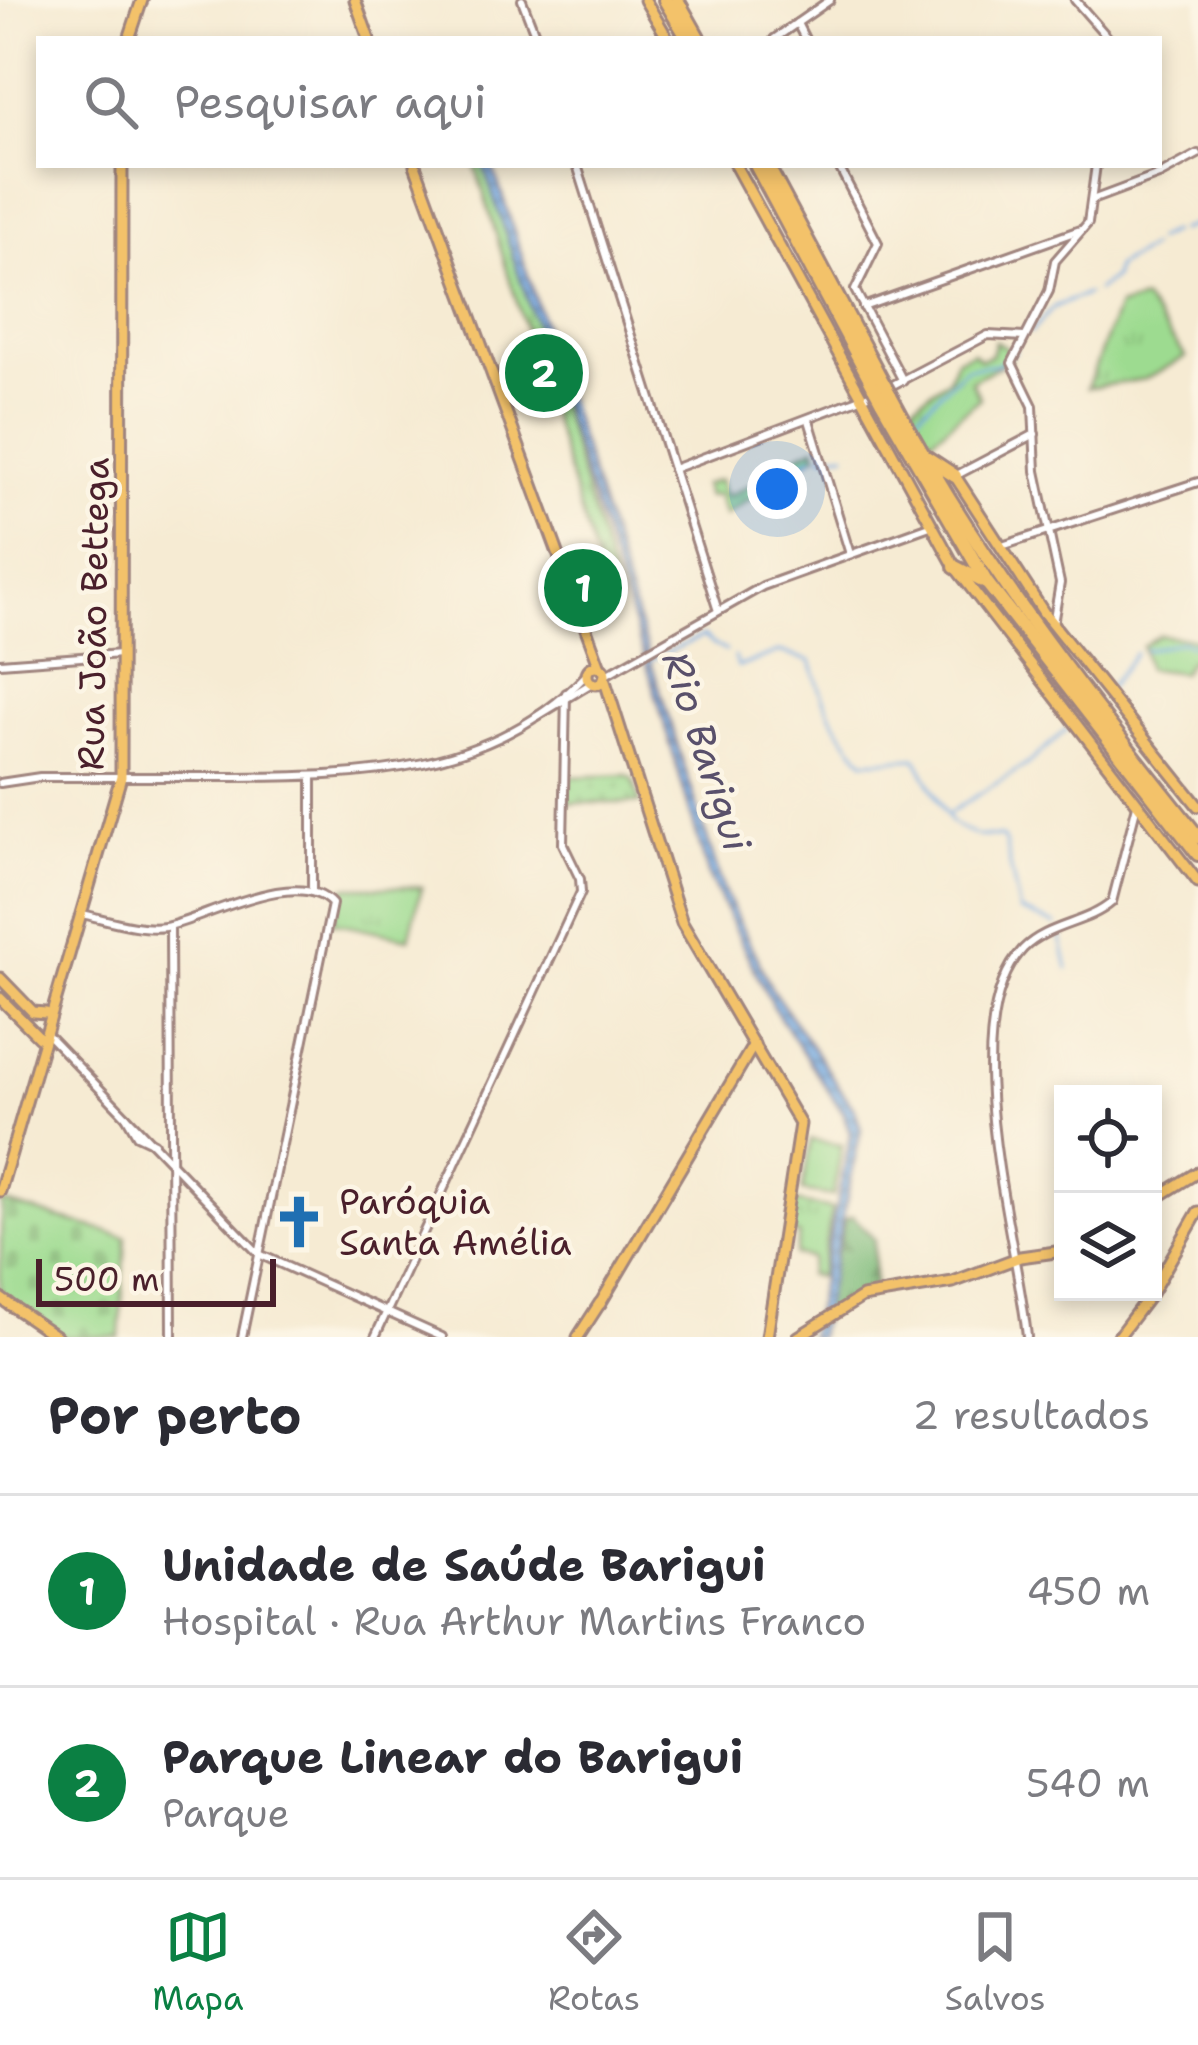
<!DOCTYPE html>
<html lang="pt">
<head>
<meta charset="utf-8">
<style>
	body { margin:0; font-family:"Shantell Sans",sans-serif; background:#f7f7f7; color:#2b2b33 }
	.controls { position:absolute; right:36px; bottom:36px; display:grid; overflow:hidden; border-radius:0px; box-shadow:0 6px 18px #0003 }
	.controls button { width:108px; height:108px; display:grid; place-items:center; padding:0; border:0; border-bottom:3px solid #e1e1e2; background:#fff; color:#2b2b33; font:60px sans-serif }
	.scale { position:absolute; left:36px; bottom:30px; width:240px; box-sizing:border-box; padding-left:12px; border:6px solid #4a1f2b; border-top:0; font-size:33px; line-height:42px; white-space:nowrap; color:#4a1f2b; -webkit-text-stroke:9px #fcf5e5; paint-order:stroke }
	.you { position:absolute; left:777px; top:489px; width:42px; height:42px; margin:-30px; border:9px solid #fff; border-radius:50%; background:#1a73e8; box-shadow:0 0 0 18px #1a73e833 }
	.badge { display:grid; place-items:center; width:78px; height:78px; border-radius:50%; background:#0b8043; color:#fff; font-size:39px; font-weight:700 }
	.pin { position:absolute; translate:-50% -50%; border:6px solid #fff; box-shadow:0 3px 12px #0006 }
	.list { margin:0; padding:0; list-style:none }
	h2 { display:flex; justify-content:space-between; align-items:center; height:156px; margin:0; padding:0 48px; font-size:51px }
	h2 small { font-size:39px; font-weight:400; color:#7c7c81 }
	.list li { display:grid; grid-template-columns:78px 1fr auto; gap:36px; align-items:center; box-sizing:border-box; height:192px; padding:0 48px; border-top:3px solid #e1e1e2 }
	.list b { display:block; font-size:45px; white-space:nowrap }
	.list p { margin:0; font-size:39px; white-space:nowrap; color:#7c7c81 }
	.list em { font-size:39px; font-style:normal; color:#7c7c81 }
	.icon { flex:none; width:66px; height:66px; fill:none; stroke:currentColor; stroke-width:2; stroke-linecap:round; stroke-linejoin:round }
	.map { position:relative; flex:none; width:1198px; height:1337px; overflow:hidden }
	.search { position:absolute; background:#fff; box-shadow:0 6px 18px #0003; left:36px; right:36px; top:36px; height:132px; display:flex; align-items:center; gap:30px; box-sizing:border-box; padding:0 42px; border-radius:0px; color:#7c7c81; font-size:45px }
	.sheet { height:540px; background:#fff }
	nav { display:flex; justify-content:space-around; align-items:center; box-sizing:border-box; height:168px; border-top:3px solid #e1e1e2; background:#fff; font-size:33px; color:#7c7c81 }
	nav a { display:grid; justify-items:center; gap:6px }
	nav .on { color:#0b8043 }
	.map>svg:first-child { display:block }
</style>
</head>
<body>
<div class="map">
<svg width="1198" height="1337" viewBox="0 0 1198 1337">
	<defs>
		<pattern id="grass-dots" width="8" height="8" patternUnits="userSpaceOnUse" patternTransform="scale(3)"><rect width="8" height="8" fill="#9ddb90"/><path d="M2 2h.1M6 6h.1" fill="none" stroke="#89bc7c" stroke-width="1.8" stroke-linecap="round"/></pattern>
		<pattern id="forest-firs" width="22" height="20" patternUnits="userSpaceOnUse" patternTransform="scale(3)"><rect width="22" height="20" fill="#7ebb7a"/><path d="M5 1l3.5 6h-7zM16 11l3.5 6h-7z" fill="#699764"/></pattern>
		<pattern id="cemetery-stones" width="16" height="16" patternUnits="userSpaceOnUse" patternTransform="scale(3)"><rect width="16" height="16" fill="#9ddb90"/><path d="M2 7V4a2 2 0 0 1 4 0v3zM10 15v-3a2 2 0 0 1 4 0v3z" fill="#89bc7c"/></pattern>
		<pattern id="park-tufts" width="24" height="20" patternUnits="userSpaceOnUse" patternTransform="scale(3)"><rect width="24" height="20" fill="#9ddb90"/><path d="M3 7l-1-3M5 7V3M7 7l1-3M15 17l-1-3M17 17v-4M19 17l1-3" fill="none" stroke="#89bc7c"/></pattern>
		<pattern id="water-rules" width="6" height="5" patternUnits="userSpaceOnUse" patternTransform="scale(3)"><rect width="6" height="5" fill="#74aae2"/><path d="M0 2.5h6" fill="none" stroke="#618ab7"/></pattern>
	</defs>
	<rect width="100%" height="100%" fill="#fcf5e5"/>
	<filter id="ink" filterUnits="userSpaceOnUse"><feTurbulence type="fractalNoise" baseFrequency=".00833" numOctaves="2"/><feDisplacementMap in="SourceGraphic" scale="24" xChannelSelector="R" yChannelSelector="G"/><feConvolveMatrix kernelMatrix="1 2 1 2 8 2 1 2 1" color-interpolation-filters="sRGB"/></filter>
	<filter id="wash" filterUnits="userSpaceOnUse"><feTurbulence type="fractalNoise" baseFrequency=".004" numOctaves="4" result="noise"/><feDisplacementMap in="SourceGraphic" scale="48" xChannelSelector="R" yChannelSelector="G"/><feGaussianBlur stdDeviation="2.7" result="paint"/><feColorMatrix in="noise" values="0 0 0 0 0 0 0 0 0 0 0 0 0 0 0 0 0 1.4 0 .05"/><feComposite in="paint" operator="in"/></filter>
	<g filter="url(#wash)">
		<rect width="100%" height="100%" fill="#f6ebd3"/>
		<path fill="url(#grass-dots)" stroke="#747d5e" stroke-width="3" d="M626,775L633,779L640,803H567V777Z"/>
		<path fill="url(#forest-firs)" stroke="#646d52" stroke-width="3" d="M853,1216L874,1239V1286L820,1315L845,1219Z"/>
		<path fill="url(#cemetery-stones)" stroke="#747d5e" stroke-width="3" d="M2,1202L126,1237L120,1337H64L0,1293Z"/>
		<g fill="url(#park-tufts)" stroke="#747d5e" stroke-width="3">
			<path d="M475,165H483L500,209L619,599L608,602Z"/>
			<path d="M1143,300L1186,357L1145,379L1087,388L1118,307Z"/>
			<path d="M995,341L1009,349L1010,360L971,381L980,398L927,443L911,406L948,379L956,359L973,352L980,359L991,355Z"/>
			<path d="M815,447L817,454L725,516L717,495L707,497L703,485L719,480L725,496C753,488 782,460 815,447Z"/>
			<path d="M1159,635L1198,639V664L1189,660L1182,673L1147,669L1142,646Z"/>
			<path d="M345,887H422L409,938L333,922Z"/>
			<path d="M794,1202L832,1209L819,1277L808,1275L811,1258L795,1255L799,1235L788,1232Z"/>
		</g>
		<path fill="#9ddb90" stroke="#747d5e" stroke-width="3" d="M811,1140L842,1145L833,1196L802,1191Z"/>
		<path fill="url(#water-rules)" stroke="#5f6486" stroke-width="3" d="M483,165H492L503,197L724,891L772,989L855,1110L861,1129L818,1337H809L851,1135L843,1113L773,1007L709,877L650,675Z"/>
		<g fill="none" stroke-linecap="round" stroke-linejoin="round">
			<g stroke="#74aae2" stroke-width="3">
				<path d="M1179,231L1193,225"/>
				<path d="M1155,240L1171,232"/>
				<path d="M1097,291L1113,278L1116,267L1150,247"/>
				<path d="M1031,332L1054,307L1087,294"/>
				<path d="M913,419L966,368L998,364L1015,351"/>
				<path d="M822,455L846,453"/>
				<path d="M766,487L813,456"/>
				<path d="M712,644L726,651"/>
				<path d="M1145,650L1181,642L1198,646"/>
				<path d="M734,657L738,667L779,652L811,661C823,703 835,729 865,761L916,758L951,823L974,835"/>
				<path d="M650,660L703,636L710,642"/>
				<path d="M1108,688L1135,653"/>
				<path d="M949,813L1029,763L1067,729"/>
				<path d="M978,836L1002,837L1005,842L1020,911L1056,925"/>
				<path d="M1060,933L1068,969"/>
			</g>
		</g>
	</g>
	<g filter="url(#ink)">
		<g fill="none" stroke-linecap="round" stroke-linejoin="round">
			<defs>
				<g id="minor">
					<path d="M522,0L537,39"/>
					<path d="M1075,0L1109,39"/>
					<path d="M797,23L805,39"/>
					<path d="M774,39L830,0"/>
					<path d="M577,165L718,611"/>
					<path d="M838,165L878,243L855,290L903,381"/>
					<path d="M1092,200L1159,175L1198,154"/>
					<path d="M863,307L1080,230"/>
					<path d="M889,387L988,335L1024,337"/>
					<path d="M809,420L850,554"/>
					<path d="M673,469L877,392"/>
					<path d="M955,476L1035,434"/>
					<path d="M1002,546L1198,482"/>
					<path d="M1053,624L1060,583L1036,471L1033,406L1012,363L1049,291L1055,261L1088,223L1096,165"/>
					<path d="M0,663L121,654"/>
					<path d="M604,676L763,586L930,526"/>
					<path d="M536,717L592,683"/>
					<path d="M0,783L40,777C104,777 169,777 234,777C363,776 492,775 587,674"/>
					<path d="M312,892V777"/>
					<path d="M82,914C105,919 141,931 165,927C203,920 298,865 332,904L242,1337"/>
					<path d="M170,926L172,1337"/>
					<path d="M47,1034L259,1254L442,1337"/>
					<path d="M126,1116L137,1135L154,1143"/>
					<path d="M375,1337L581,892L580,879L563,844L566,693"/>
					<path d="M1027,1337C1018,1242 951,1025 1023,949C1048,924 1087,924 1112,902L1137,805"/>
				</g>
				<g id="major">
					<path d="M355,0L369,39"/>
					<path d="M645,0L668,39"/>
					<path d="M129,39L142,0"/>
					<path d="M415,165L600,667"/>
					<path d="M735,165L955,567L1198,882"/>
					<path d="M955,476L1044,613L1198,806"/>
					<circle cx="596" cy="675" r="9"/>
					<path d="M604,678L682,923L800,1124L767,1337"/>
					<path d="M0,978L33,1012L46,1013"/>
					<path d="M0,998L39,1037"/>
					<path d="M0,1191L121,777L122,165"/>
					<path d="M1153,1200L1198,1172"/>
					<path d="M1153,1290L1198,1212"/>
					<path d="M0,1298L57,1337"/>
					<path d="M600,1304L754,1044"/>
					<path d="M578,1337L600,1303"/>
					<path d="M798,1337L862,1297L953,1282L1020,1257L1063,1251"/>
					<path d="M1118,1337L1152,1292"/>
				</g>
				<g id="highway">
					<path d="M665,0L688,39"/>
					<path d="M677,0L699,39"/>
					<path d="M756,165L874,387"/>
					<path d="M767,165L883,383"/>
					<path d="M890,395C978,562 1082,691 1198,837"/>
					<path d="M881,400L987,583L1198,854"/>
					<path d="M926,457L955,476"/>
					<path d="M955,567L986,583"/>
				</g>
			</defs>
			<use href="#minor" stroke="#a0857f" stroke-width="12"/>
			<use href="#major" stroke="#a0857f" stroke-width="15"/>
			<use href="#highway" stroke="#a0857f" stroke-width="18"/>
			<use href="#minor" stroke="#fff" stroke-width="6"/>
			<use href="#major" stroke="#f3c26a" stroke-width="9"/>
			<use href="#highway" stroke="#f3c26a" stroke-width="12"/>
			<defs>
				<g id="highway-bridge">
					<path d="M883,383L890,395"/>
					<path d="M874,387L881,400"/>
				</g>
			</defs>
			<use href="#highway-bridge" stroke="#a0857f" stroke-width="18" stroke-linecap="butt"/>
			<use href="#highway-bridge" stroke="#f3c26a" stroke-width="12"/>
		</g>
	</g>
	<defs>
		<symbol id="church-bare" viewBox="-9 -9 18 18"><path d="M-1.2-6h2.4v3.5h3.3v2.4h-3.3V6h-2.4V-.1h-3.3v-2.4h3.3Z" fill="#1f6fb2" stroke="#fcf5e5" stroke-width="2.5" paint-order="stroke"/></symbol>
	</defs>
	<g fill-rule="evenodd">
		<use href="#church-bare" x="261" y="1184" width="76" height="76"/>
	</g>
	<g text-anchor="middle" stroke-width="9" stroke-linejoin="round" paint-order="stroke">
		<g font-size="36" fill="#4a1f2b" stroke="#fcf5e5">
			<text transform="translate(93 614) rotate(-89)" y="13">Rua João Bettega</text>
		</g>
		<g font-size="36" fill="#4a1f2b" stroke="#fcf5e5" text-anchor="start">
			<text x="339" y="1214">Paróquia<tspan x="339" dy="41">Santa Amélia</tspan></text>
		</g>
		<g font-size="39" font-style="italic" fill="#59506b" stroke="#fcf5e5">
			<text transform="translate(707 751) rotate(72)" y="14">Rio Barigui</text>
		</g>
	</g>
</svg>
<div class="controls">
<button><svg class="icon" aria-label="locate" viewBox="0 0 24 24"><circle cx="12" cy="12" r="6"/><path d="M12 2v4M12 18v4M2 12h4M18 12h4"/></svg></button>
<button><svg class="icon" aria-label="layers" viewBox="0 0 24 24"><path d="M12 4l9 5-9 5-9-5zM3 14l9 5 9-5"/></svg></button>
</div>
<div class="scale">500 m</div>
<div class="you"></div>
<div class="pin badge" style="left:583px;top:588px">1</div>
<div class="pin badge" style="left:544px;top:373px">2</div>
<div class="search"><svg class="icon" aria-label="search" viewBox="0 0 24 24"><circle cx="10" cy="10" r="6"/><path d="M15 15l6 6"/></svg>Pesquisar aqui</div>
</div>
<section class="sheet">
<h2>Por perto<small>2 resultados</small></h2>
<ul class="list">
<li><span class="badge">1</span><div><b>Unidade de Saúde Barigui</b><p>Hospital · Rua Arthur Martins Franco</p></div><em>450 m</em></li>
<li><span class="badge">2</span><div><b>Parque Linear do Barigui</b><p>Parque</p></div><em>540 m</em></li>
</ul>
</section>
<nav>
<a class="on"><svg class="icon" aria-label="map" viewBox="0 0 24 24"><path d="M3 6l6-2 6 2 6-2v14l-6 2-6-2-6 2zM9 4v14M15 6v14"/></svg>Mapa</a>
<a><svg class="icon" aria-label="directions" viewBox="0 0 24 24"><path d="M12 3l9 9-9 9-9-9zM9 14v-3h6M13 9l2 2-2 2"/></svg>Rotas</a>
<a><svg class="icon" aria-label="saved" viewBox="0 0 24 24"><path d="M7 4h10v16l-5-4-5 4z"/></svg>Salvos</a>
</nav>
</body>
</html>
